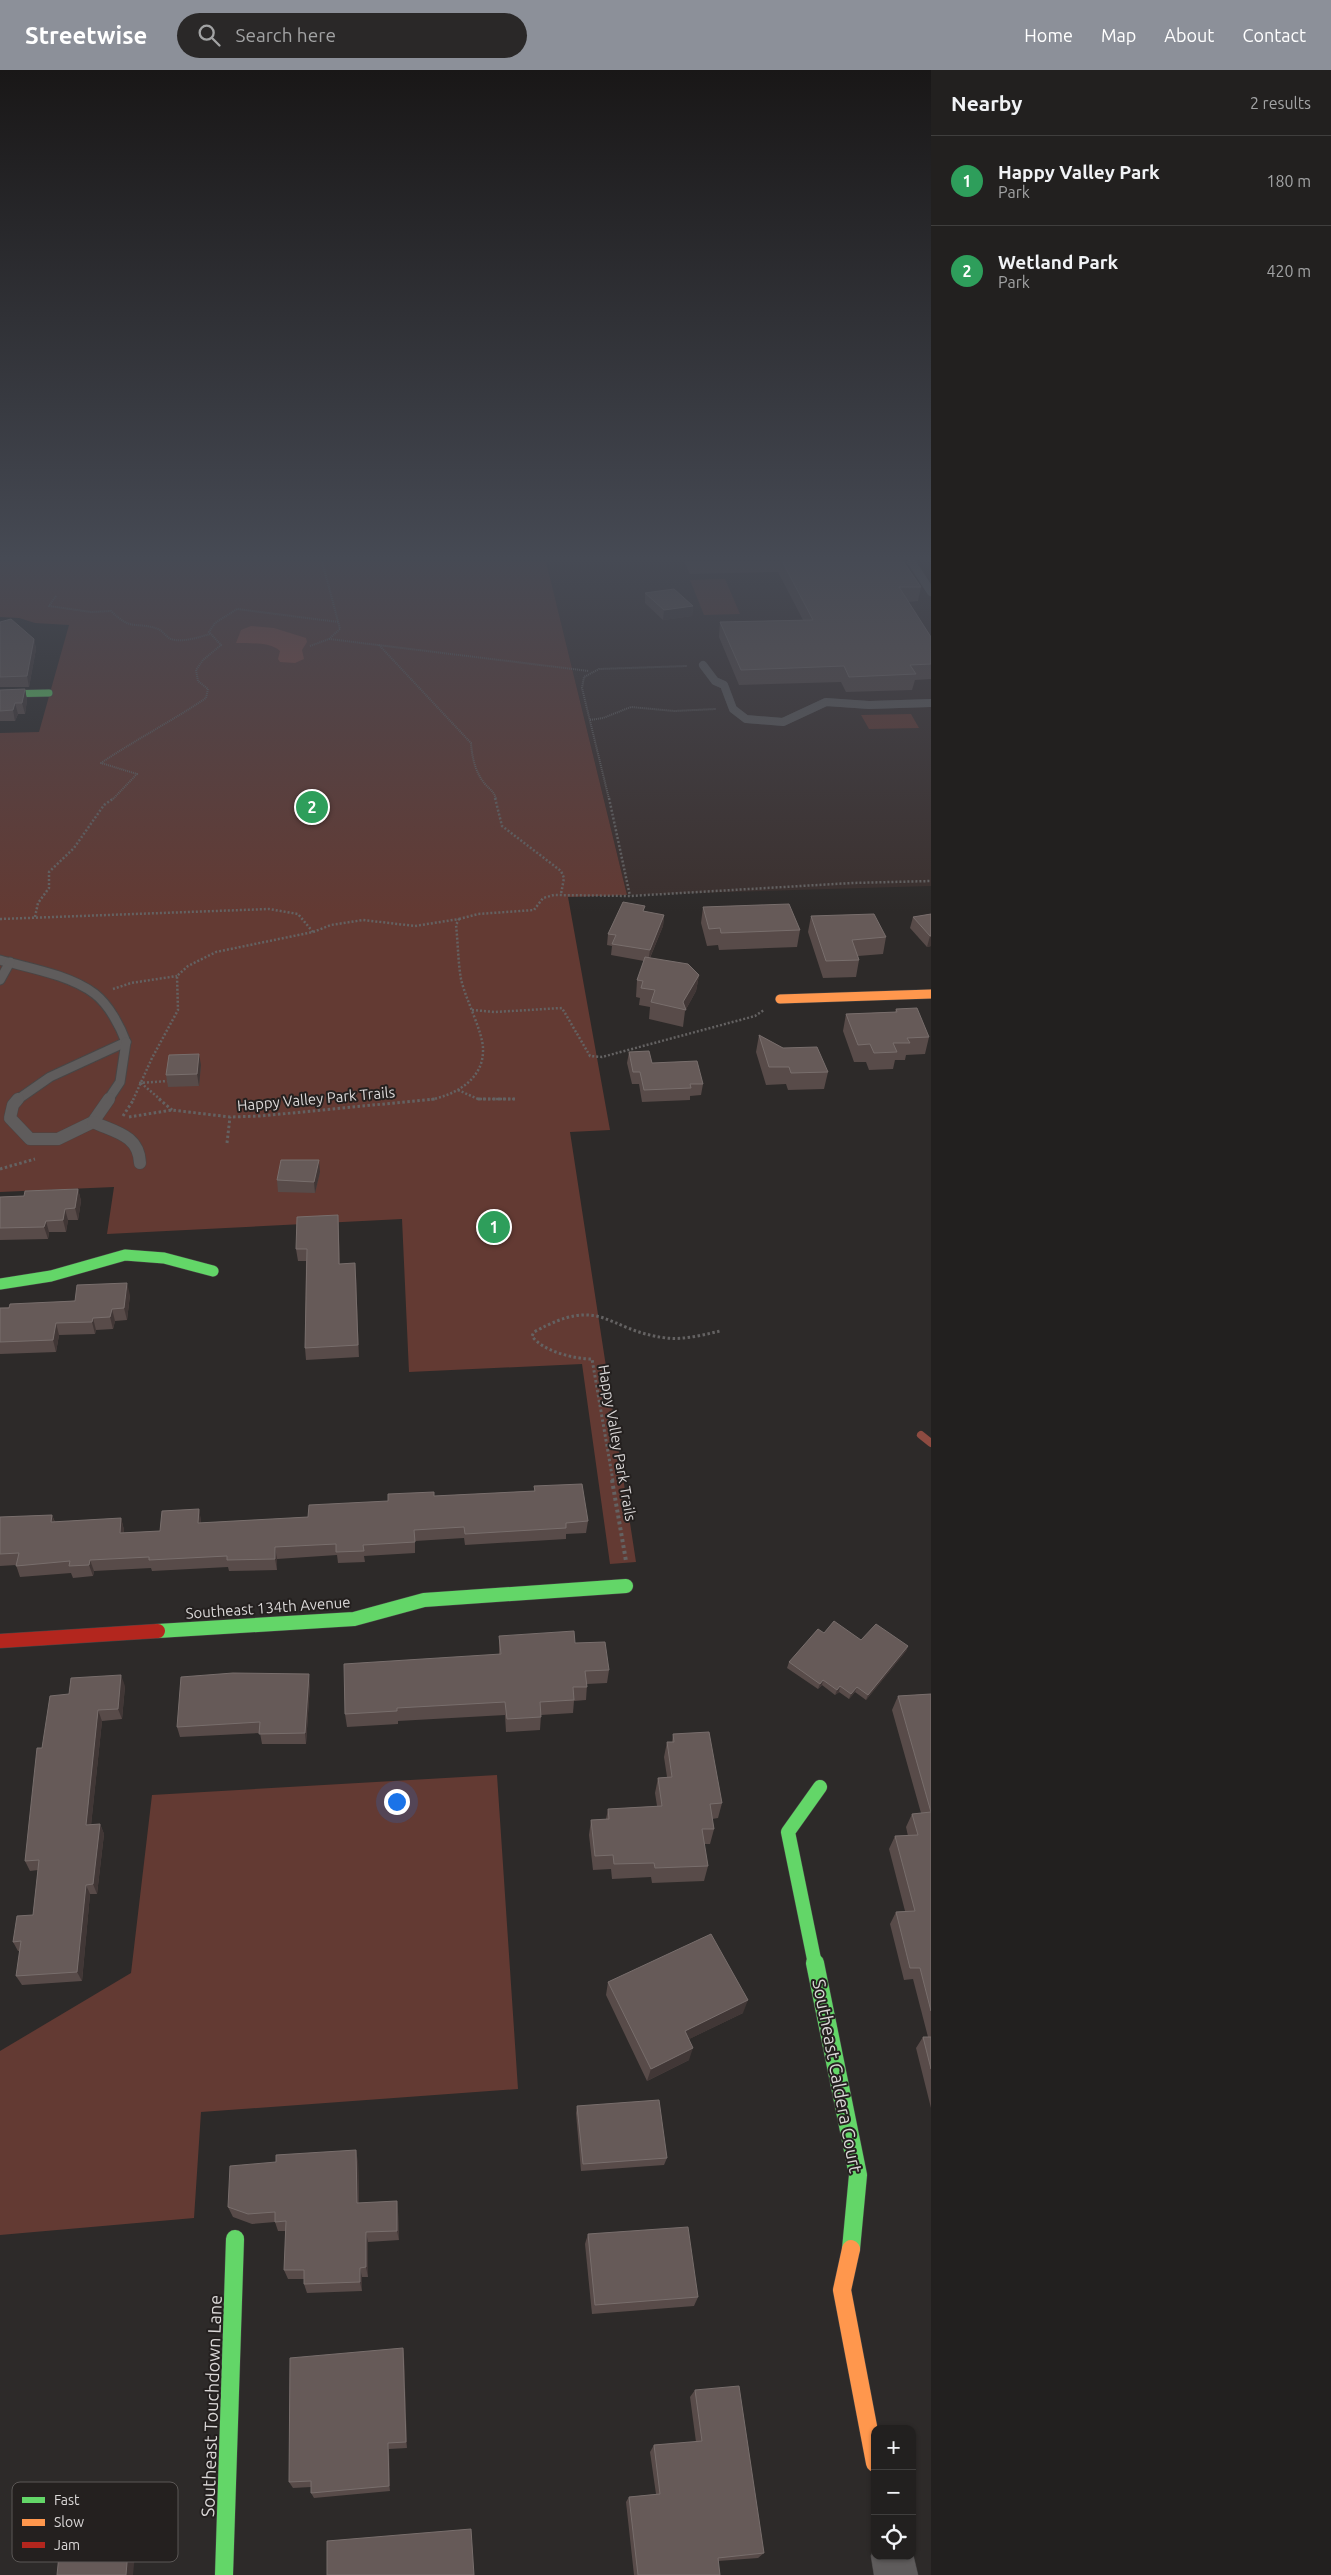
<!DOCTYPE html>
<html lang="en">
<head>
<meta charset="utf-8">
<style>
	body { margin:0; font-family:Ubuntu,sans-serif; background:#2a2828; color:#f1f3f6 }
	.controls { position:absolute; right:15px; bottom:15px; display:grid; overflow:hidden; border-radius:10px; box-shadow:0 1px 4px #0004 }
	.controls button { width:45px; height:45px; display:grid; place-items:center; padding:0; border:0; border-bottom:1px solid #3f3e3d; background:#22201f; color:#f1f3f6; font:25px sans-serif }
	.you { position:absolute; left:396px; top:1731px; width:18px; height:18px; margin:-12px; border:4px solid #fff; border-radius:50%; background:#1a73e8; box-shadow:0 0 0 8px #1a73e833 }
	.badge { display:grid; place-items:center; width:32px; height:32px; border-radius:50%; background:#8c9099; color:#fff; font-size:16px; font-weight:700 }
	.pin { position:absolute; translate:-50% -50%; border:2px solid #fff; box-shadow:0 1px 5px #0006 }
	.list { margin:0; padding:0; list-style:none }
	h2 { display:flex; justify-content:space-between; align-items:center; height:65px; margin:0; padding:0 20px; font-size:21px }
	h2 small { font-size:16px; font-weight:400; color:#a2a3a4 }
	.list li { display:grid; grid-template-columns:32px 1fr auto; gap:15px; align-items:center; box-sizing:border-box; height:90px; padding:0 20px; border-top:1px solid #3f3e3d }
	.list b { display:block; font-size:19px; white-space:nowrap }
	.list p { margin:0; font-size:16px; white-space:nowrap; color:#a2a3a4 }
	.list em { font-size:16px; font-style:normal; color:#a2a3a4 }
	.icon { flex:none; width:28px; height:28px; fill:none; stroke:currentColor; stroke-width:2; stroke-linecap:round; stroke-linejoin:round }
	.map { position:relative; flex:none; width:931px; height:2505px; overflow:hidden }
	header { display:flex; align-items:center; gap:30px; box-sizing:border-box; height:70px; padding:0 25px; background:#8c9099; color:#fff }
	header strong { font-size:24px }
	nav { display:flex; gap:28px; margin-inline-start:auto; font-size:18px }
	.search { width:350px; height:45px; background:#2a2828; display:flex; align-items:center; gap:12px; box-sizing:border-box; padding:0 18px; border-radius:28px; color:#a2a3a4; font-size:19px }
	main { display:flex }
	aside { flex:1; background:#22201f }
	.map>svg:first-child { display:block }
</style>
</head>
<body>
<header>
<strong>Streetwise</strong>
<div class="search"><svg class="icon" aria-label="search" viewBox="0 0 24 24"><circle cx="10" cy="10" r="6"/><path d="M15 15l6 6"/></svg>Search here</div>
<nav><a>Home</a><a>Map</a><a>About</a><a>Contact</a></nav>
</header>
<main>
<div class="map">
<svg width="931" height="2505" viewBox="0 0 931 2505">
	<rect width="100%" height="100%" fill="#2d2a29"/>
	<path fill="#3b302e" d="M546,491H931V816L627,825Z"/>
	<g fill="#633a33">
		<path d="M0,491H546L627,825L568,827L610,1060L570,1062L636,1492L610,1494L582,1294L409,1302L402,1149L107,1164L114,1117L0,1122V663L39,662L69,555L35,553L19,548L0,547Z"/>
		<path d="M725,509L740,544L704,545L690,510Z"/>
		<path d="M911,644L919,658L869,659L861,645Z"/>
		<path d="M497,1705L518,2019L201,2042L194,2148L0,2165V1981L131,1903L152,1725Z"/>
	</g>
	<path fill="#8e4b41" d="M251,556L274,558L306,568L307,572L302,580L304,589L295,593L280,592L278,589L280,581C269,571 249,574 236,573L241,560Z"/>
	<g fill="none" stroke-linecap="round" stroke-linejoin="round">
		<path stroke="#8e4b41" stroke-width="8" d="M921,1365L931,1373"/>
		<defs>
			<g id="lane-far2">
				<path d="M911,491L931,522"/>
				<path d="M703,595L715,611L724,615L733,639L746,649L783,652L826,632L869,635L931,633"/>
			</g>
			<g id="lane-far1">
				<path d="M0,890C29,898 70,905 95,924C109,935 120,956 126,972"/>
				<path d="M0,910L10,892"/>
				<path d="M17,1030L50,1007L126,972"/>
				<path d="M108,1030L120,1012L126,972"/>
			</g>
			<g id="lane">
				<path d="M18,1029L13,1035L10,1048L30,1069H58L93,1052L109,1029"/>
				<path d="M93,1052C115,1062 139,1065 140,1093"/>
			</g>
			<path id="street" d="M875,2477V2486H912V2480L918,2505H874L871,2486Z"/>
			<path id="fast-far3" d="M0,624L49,623"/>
			<path id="fast-far2" d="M0,1214L51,1206L125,1185L164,1188L213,1201"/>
			<g id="fast-far1">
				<path d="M158,1561L354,1549L424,1530L626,1516"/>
				<path d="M815,1894L788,1762L820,1717"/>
			</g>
			<g id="fast">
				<path d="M815,1893L858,2105L851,2179"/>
				<path d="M224,2505L235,2169"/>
			</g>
			<path id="slow-far1" d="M780,929L931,924"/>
			<path id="slow" d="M851,2179L842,2220L875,2393"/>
			<path id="jam" d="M0,1571L158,1561"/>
		</defs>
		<use href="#lane-far2" stroke="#484646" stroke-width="8"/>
		<use href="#lane-far1" stroke="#484646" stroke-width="11"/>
		<use href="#lane" stroke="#484646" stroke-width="13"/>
		<use href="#street" stroke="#484646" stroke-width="1"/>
		<use href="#fast-far3" stroke="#484646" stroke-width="8"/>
		<use href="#fast-far2" stroke="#484646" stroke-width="12"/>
		<use href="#fast-far1" stroke="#484646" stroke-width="15"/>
		<use href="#fast" stroke="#484646" stroke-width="19"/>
		<use href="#slow-far1" stroke="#484646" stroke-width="10"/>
		<use href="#slow" stroke="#484646" stroke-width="19"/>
		<use href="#jam" stroke="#484646" stroke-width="15"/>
		<g stroke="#646262" stroke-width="2" stroke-dasharray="1 1" stroke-linecap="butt">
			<path d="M56,526L49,536L91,542L111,541C132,562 136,551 158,559C163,561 166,567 171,569C182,573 199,567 210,564"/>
			<path d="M329,569L589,601"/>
			<path d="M379,575L471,673C472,687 475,702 485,714C490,720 494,721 496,729"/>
			<path d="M310,576L329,569L340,559L322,491"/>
			<path d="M590,650L603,648L631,637L674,641L716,639"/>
			<path d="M113,729L137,704L101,693C135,670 172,651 206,628L208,619L198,611L196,600L203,590L221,575L209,562L215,553L237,539L338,552"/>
			<path d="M609,729L582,618L584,607L599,599L687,596"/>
		</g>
		<g stroke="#646262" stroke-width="2.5" stroke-dasharray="2 2" stroke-linecap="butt">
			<path d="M495,728L502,756L561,801L564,808L561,824"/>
			<path d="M609,728L630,826"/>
			<path d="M35,847L38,833L49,818V802L74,778L104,735L114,728"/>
			<path d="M0,849L269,839L298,844L313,862"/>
			<path d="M459,849L478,844L534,840L543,828L554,825L630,826L852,813L931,811"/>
			<path d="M113,919L131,913L177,906"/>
			<path d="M472,940L495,942L562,938L590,986L602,987L755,946L764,940"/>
			<path d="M139,1013L168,1011"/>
			<path d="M141,1013L161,1030"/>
			<path d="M458,1020L478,1029H515"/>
			<path d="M133,1030L152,988L178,940L177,906L188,896L216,882L313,862L331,855L363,850L415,856L459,849L456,855C458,873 458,892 461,909C465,928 483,962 483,979C484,1009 456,1025 429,1030"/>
		</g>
		<g stroke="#646262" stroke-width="3" stroke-dasharray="2.5 2.5" stroke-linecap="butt">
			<path d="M159,1029L172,1040"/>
			<path d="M478,1029H515"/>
			<path d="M123,1046L134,1029"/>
			<path d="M129,1047L172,1040L230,1047L261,1046L435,1029"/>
			<path d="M227,1073L230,1047"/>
			<path d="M0,1099L35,1089"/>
			<path d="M613,1411L592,1289C574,1289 542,1281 532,1266L534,1262C603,1224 604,1260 666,1268C684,1270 703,1265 720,1261"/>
		</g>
		<path stroke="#646262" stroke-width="4" stroke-dasharray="3 3" stroke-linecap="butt" d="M612,1410L626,1491"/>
		<use href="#lane-far2" stroke="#5f5c5c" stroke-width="8"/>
		<use href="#lane-far1" stroke="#5f5c5c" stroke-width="9"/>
		<use href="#lane" stroke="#5f5c5c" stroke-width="12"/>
		<use href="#street" fill="#5f5c5c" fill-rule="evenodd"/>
		<use href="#fast-far3" stroke="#63d668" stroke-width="7"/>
		<use href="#fast-far2" stroke="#63d668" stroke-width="11"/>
		<use href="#fast-far1" stroke="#63d668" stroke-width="14"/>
		<use href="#fast" stroke="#63d668" stroke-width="18"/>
		<use href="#slow-far1" stroke="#ff974d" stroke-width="9"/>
		<use href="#slow" stroke="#ff974d" stroke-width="18"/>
		<use href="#jam" stroke="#b3261e" stroke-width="14"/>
	</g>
	<g fill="#584b49">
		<path d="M684,491H903L921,517L918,531L908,532L931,567V609L915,610L912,620L846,622L841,612L739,615L719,567L720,552L803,550L778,502L690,504Z"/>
		<path d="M645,523L693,536L692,546L663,550L645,533Z"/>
		<path d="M0,552L34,569L36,579L29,617H0Z"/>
		<path d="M25,619L27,630L25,644H18L15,651H0V620Z"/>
		<path d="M703,837L800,860L797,877L719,880L718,875L707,876L701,853Z"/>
		<path d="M644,842L664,845L663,856L650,888L699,905L696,921L685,941L683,957L649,949L650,937L639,935L640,928L636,927L637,910L644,891L611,885L612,876L607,875L608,864Z"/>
		<path d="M931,844V876L927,877L910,858L913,847Z"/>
		<path d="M811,846L886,867L883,884L858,886L859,890L856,907L823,908L808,862Z"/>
		<path d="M896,939L929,967L925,984L906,985L905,990H895L893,999L869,1000L866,992H854L843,961L846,944L895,942Z"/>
		<path d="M759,965L828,1002L824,1019L788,1020L786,1014L766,1015L756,982Z"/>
		<path d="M629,982L652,993L703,1014L701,1025L690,1026V1030L642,1032L639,1014H632L627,993Z"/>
		<path d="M201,995L199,1016L168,1017L166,1005Z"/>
		<path d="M320,1102L315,1123L278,1122L277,1110Z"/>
		<path d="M78,1119L81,1131L78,1150H68L66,1162H49L48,1169L0,1170V1127L24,1126Z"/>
		<path d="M338,1145L340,1194L356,1205L359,1287L306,1290L305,1278L306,1191H298L296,1179Z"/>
		<path d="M130,1225L127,1250L115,1251L113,1259L96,1260L95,1264L59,1265L56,1282L0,1284V1238Z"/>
		<path d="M534,1416L588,1451L586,1463L566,1464V1469L465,1475L464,1468L415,1471V1483L364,1486L365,1492L338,1493L337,1485L277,1489V1500L229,1501L228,1497L152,1501L151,1498L94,1501L93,1506L73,1508L71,1503L20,1507L16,1495L0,1496V1447L52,1445L55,1452L121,1448L124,1460V1463L160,1461L199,1439L201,1453L308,1447L388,1431L434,1426L534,1421Z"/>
		<path d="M824,1563L861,1570L908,1576L906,1581L866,1630L855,1622L849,1629L839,1622L835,1625L822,1615L818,1619L787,1598L789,1592Z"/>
		<path d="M499,1566L575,1573L609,1600L607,1613L587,1614L586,1630L574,1631L573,1643L541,1645L540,1660L506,1662L505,1645L398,1651V1654L347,1657L345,1644L499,1584Z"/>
		<path d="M310,1614L306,1674H262L260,1663L180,1667L177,1657Z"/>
		<path d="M125,1616L122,1649L102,1651L91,1755L100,1754L104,1764L97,1824H90L82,1911L22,1915L16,1906L20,1881H18L13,1872L33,1845L38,1800L30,1801L25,1791L42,1678L69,1624Z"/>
		<path d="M931,1624V2038L916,1978L923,1967H928L913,1909L904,1910L890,1854L896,1842L905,1841L889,1779L895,1766H908L906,1757L912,1744L921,1743L892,1640L898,1626Z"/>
		<path d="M673,1664L722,1733L718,1748L712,1749L714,1759L710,1774H704L708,1796L704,1811L652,1813L651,1807L612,1809L611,1799L593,1800L589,1765L591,1750L606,1749L608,1739L657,1736L655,1723L658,1708L667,1707L664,1687L667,1672H672Z"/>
		<path d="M608,1912L743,1943L689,1969V1990L647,2011L606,1925Z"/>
		<path d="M577,2036L667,2088L664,2095L581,2101L576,2043Z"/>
		<path d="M358,2091L359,2133L398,2141L399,2170L368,2172V2207H362V2221L307,2223L304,2214V2209H288L284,2200L286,2161H278L275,2152L252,2154L233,2147L228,2137Z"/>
		<path d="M588,2164L698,2227L694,2236L592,2244L585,2174Z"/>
		<path d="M403,2278L404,2286L407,2378L389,2379L390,2421L314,2428L311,2423V2417L293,2418L289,2412Z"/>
		<path d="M695,2320L764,2483L758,2488L718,2491L720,2505H634L626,2432L629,2427L656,2424L650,2382L654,2375L696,2372L690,2327Z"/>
	</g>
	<g fill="#413736">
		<path d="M693,536L692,546L663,550L664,540Z"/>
		<path d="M34,569L36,579L29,617L27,606Z"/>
		<path d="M25,619L27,630L25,644L22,633Z"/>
		<path d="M15,633L18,644L15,651L13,640Z"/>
		<path d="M664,845L663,856L648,892L650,880Z"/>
		<path d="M930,866H931V876L927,877Z"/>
		<path d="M699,905L696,921L685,941L683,932Z"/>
		<path d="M199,984L201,995L199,1016L197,1004Z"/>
		<path d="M319,1090L320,1102L315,1123L314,1112Z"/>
		<path d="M78,1119L81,1131L78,1150L75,1138Z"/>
		<path d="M65,1139L68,1150L66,1162L63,1150Z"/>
		<path d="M338,1145L339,1157L340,1205L339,1194Z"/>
		<path d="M46,1151L49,1162L48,1169L44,1157Z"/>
		<path d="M355,1193L356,1205L359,1287L358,1275Z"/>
		<path d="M127,1213L130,1225L127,1250L124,1238Z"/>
		<path d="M112,1239L115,1251L113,1259L110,1247Z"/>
		<path d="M93,1248L96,1260L95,1264L92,1252Z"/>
		<path d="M56,1253L59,1265L56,1282L53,1270Z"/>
		<path d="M199,1439L201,1450L200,1464L198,1453Z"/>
		<path d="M52,1445L56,1456L51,1452Z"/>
		<path d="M121,1448L124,1460L123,1475L120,1463Z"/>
		<path d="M275,1477L277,1489V1500L275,1489Z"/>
		<path d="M90,1490L94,1501L93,1506L89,1495Z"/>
		<path d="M908,1576L906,1581L866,1630L868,1625Z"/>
		<path d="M309,1604L310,1614L306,1674L305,1663Z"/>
		<path d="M121,1605L125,1616L122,1649L118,1639Z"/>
		<path d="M823,1610L822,1615L818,1619L820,1614Z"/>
		<path d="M840,1616L839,1622L835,1625L837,1620Z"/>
		<path d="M857,1617L855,1622L849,1629L851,1624Z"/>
		<path d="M98,1640L102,1651L90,1765L86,1755Z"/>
		<path d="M100,1754L104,1764L97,1824L93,1814Z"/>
		<path d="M86,1815L90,1824L82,1911L77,1902Z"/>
		<path d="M748,1930L743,1943L681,1973L685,1961Z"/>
		<path d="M693,1978L689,1990L647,2011L651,1999Z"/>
		<path d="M356,2080L358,2091L359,2144L357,2133Z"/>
		<path d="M397,2131L398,2141L399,2170L397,2161Z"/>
		<path d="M366,2162L368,2172V2207L366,2197Z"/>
		<path d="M360,2198L362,2207V2221L360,2212Z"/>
		<path d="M403,2278L404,2286L407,2378L406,2372Z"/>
		<path d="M388,2373L389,2379L390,2421L389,2416Z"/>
		<path d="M128,2480L135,2484L133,2505H126Z"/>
	</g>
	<g fill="#665a58" stroke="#786e6c">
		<path d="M782,491H903L921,517H899L931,567V594L910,595L916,604L849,607L844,596L741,600L720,552L813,550Z"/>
		<path d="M674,519L693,536L664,540L645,523Z"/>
		<path d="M11,549L34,569L27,606L0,607V552Z"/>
		<path d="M25,619L22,633H15L13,640L0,641V620Z"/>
		<path d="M623,832L645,836L643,841L664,845L650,880L612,874L616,865L608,864Z"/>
		<path d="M789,834L800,860L721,863L720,858L709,859L703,837Z"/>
		<path d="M874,844L886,867L852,870L859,890L826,891L811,846Z"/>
		<path d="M931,844V866H930L913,847Z"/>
		<path d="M645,887L688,894L699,905L683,932L686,940L651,932L655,920L641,918L643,911L637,910Z"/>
		<path d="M917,938L929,967L907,968L910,973H893L897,982L874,983L870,974L858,975L846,944L897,942L896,939Z"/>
		<path d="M759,965L783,978L817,977L828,1002L791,1003L789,997H769Z"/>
		<path d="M649,981L652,993L697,991L703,1014H690L691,1018L644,1020L640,1002H633L629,982Z"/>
		<path d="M199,984L197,1004L166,1005L169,985Z"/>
		<path d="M281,1090H319L314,1112L277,1110Z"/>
		<path d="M78,1119L75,1138L65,1139L63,1150L46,1151L44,1157L0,1158V1127L24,1126L25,1121Z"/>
		<path d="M338,1145L339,1194L355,1193L358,1275L305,1278L307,1179H296L297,1147Z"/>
		<path d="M127,1213L124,1238L112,1239L110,1247L93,1248L92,1252L56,1253L53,1270L0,1272V1238H9L10,1234L75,1231L77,1215Z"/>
		<path d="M582,1414L588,1451L566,1453V1458L465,1464L464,1457L414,1460L415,1472L363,1475L364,1481L336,1482V1474L275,1477V1489L227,1490V1486L149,1490V1487L90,1490L89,1495L69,1496L70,1491L16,1496L19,1483L0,1484V1447L52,1445L51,1452L121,1448L120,1463L160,1461L162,1441L199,1439L198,1453L308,1447L309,1435L388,1431V1424L434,1422V1426L535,1421L534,1416Z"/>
		<path d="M834,1551L861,1570L876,1554L908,1576L868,1625L857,1617L851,1624L840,1616L837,1620L823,1610L820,1614L789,1592L818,1559L824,1563Z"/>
		<path d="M574,1561L575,1573L605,1572L609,1600L585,1601L587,1617H573L574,1630L540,1632L541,1647L507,1649L505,1632L397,1638V1641L345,1644L344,1594L501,1584L499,1566Z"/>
		<path d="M233,1603L309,1604L305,1663L259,1664L260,1652L177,1657L181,1607Z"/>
		<path d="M121,1605L118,1639L98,1640L86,1755L100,1754L93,1814L86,1815L77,1902L16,1906L21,1871L13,1872L17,1846L33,1845L39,1790L25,1791L37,1678H42L50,1626L69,1624L71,1608Z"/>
		<path d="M931,1624V1941L920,1898H910L896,1842L915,1841L895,1766L918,1765L912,1744L931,1742L898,1626Z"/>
		<path d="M709,1662L722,1733L710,1734L714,1759H702L708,1796L655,1798L654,1793L614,1794L613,1785L595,1786L591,1750L609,1749L608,1739L662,1736L658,1708L672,1707L667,1672H674L673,1664Z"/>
		<path d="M711,1864L748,1930L685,1961L693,1978L651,1999L608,1912Z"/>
		<path d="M923,1967H931V1999Z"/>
		<path d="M659,2030L667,2088L583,2094L577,2036Z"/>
		<path d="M356,2080L357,2133L397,2131V2161L366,2162V2197L360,2198V2212L304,2214V2200H284L286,2151L275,2152V2142L248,2144L228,2137L230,2096L276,2092V2085Z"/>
		<path d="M688,2157L698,2227L595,2235L588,2164Z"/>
		<path d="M403,2278L406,2372L388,2373L389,2416L311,2423V2411L289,2412L290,2288Z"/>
		<path d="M739,2316L764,2483L718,2488L720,2505H638L629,2427L660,2424L654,2375L702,2371L695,2320Z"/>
		<path d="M471,2459L474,2505H327V2471Z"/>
		<path d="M128,2480L126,2505H57L59,2485Z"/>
	</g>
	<linearGradient id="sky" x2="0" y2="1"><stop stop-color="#191717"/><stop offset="0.58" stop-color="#464a54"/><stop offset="1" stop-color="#464a54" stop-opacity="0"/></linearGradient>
	<rect width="931" height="842" fill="url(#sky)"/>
	<g text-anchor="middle" stroke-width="4" stroke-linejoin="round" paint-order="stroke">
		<g font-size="15" fill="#dbd8d8" stroke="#24201f">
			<text transform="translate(316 1029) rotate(-5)" y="5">Happy Valley Park Trails</text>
			<text transform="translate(617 1373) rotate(80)" y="5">Happy Valley Park Trails</text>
			<text transform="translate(268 1538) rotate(-4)" y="5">Southeast 134th Avenue</text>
		</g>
		<g font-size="18" fill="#dbd8d8" stroke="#24201f">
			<text transform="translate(837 2006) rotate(79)" y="6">Southeast Caldera Court</text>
			<text transform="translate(212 2336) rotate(-88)" y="6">Southeast Touchdown Lane</text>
		</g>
	</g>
	<rect x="12" y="2412" width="166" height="80" rx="8" fill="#24201f" stroke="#5b5756" stroke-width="1"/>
	<rect x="22" y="2427" width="23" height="6" fill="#63d668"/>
	<rect x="22" y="2449" width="23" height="7" fill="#ff974d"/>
	<rect x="22" y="2472" width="23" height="6" fill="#b3261e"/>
	<g font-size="14" fill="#dbd8d8">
		<text x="54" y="2435">Fast</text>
		<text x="54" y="2457">Slow</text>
		<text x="54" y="2480">Jam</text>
	</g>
</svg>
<div class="controls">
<button>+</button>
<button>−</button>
<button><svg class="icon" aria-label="locate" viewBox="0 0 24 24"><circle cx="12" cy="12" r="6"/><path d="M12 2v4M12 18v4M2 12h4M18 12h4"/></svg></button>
</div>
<div class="you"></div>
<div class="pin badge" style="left:494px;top:1157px;background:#2e9e5b">1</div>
<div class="pin badge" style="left:312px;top:737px;background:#2e9e5b">2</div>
</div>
<aside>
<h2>Nearby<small>2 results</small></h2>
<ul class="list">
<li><span class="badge" style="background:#2e9e5b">1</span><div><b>Happy Valley Park</b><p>Park</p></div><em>180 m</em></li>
<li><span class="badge" style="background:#2e9e5b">2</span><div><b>Wetland Park</b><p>Park</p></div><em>420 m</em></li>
</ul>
</aside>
</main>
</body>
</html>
